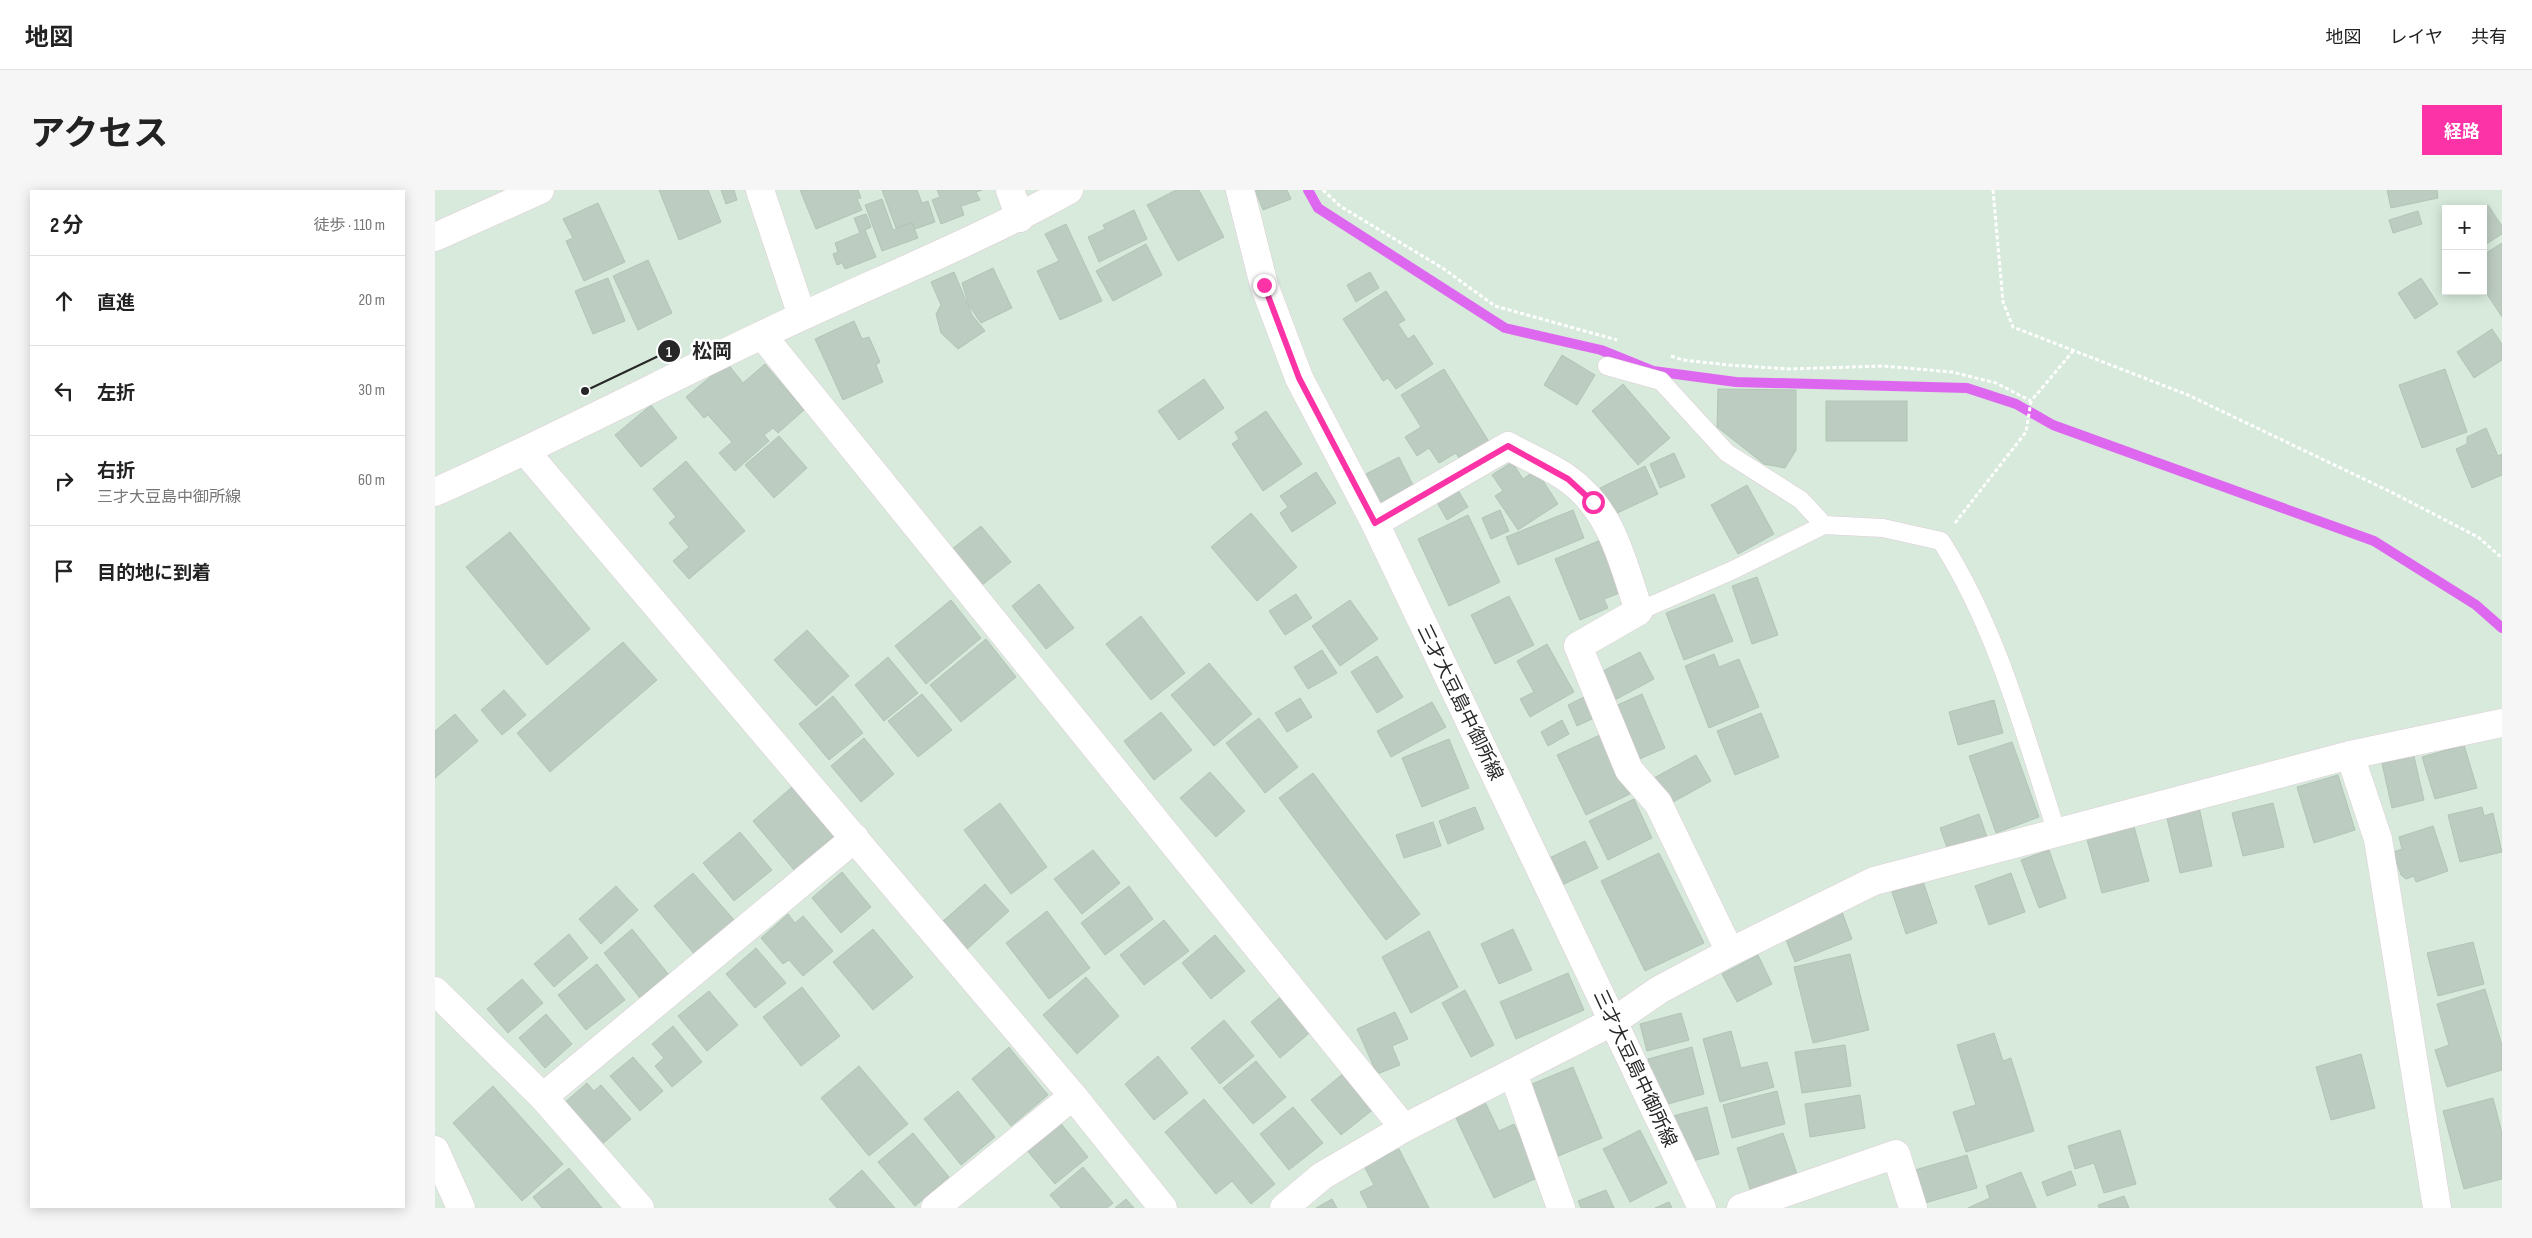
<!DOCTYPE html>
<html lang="ja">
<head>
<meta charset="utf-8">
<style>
	body { margin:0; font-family:"Sofia Sans Condensed","Noto Sans JP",sans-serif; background:#f6f6f6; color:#222 }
	.controls { position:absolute; right:15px; top:15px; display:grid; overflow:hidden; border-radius:0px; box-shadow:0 2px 12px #0003 }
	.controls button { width:45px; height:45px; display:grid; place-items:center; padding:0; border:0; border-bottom:1px solid #e0e0e0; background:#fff; color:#222; font:25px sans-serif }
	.stop { position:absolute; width:15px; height:15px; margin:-11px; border:4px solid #fb33a6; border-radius:50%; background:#fff }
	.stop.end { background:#fb33a6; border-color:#fff; box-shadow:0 1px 5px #0008 }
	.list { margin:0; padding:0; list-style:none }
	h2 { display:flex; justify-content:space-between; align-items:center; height:65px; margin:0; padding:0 20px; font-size:21px }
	h2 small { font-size:16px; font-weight:400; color:#767676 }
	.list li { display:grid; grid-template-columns:32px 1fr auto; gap:15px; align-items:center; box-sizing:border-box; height:90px; padding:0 20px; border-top:1px solid #e0e0e0 }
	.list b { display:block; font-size:19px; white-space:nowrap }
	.list p { margin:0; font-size:16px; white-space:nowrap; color:#767676 }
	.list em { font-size:16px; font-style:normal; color:#767676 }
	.icon { flex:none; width:28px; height:28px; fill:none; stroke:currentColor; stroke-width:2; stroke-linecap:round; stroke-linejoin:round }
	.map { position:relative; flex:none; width:2067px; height:1018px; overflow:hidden; border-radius:0px }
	header { display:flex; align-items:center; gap:30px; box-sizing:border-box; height:70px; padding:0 25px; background:#fff; border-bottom:1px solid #e0e0e0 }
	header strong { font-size:24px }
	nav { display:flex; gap:28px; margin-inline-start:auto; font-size:18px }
	.intro { display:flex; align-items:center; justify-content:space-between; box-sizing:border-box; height:120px; padding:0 30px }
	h1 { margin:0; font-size:35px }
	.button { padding:12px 22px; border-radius:0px; background:#fb33a6; color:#fff; font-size:18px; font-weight:700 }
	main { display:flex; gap:30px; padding:0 30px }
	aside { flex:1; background:#fff; border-radius:0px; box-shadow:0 2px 12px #0003 }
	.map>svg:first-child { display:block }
</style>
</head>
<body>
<header>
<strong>地図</strong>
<nav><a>地図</a><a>レイヤ</a><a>共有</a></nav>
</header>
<div class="intro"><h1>アクセス</h1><a class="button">経路</a></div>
<main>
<aside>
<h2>2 分<small>徒歩 · 110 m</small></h2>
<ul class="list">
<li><svg class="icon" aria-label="ahead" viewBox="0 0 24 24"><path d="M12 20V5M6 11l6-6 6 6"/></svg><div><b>直進</b></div><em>20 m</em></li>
<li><svg class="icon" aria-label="left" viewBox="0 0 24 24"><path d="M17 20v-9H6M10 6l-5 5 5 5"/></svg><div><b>左折</b></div><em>30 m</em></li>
<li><svg class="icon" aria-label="right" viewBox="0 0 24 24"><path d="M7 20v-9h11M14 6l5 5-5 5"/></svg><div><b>右折</b><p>三才大豆島中御所線</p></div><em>60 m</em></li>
<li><svg class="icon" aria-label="arrive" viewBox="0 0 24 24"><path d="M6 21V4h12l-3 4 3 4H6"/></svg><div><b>目的地に到着</b></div></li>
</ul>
</aside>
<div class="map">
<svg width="2067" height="1018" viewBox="0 0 2067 1018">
	<rect width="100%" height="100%" fill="#d7eadb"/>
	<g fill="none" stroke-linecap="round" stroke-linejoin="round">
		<path stroke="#de67ef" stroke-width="10" d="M873,0L883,18L1070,138L1166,160L1218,181L1301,192L1532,198L1581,214L1618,235L1939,351L2041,415L2067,438"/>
	</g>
	<g fill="#bdccc0" stroke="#b1c5b6">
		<path d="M224,0H273L286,32L244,50Z"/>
		<path d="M286,0H299L302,10L291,14Z"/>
		<path d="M365,0H423L426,8L422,9L427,20L381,39Z"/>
		<path d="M447,0H482L487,13L493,11L500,32L480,39L477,32L461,38Z"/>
		<path d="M502,0H547L541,2L545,10L526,16L529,25L506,34L497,10L505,7Z"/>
		<path d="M741,0H764L789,47L743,71L712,15Z"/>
		<path d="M820,0H852L856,9L828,20Z"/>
		<path d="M1952,0H2002L2003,8L1956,18Z"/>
		<path d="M447,9L458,40L477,33L483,48L447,61L430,15Z"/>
		<path d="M163,13L190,72L149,91L131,51L138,48L128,29Z"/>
		<path d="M2053,15L2067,36V44L2048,56L2047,19Z"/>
		<path d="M699,20L712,49L664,72L653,47L670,39L668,35Z"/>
		<path d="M1983,21L1987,34L1958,43L1954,30Z"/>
		<path d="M431,24L436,37L430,40L441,67L410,79L407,73L402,75L398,64L403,62L400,53L425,43L419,28Z"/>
		<path d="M631,34L667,111L625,130L602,81L624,71L610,44Z"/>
		<path d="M2067,53V127L2048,98V65Z"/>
		<path d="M711,54L727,85L678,111L661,81Z"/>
		<path d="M213,70L237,123L203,140L178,86Z"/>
		<path d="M558,78L577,118L546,133L534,116L527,93Z"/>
		<path d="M519,82L537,125L550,141L523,159L506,143L501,124L506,115L496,92Z"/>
		<path d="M935,82L944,98L921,112L912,95Z"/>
		<path d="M173,88L190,131L158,144L140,101Z"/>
		<path d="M1986,88L2003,114L1980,129L1963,103Z"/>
		<path d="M951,101L970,130L963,134L973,149L979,145L998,174L961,199L953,188L948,191L908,129Z"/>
		<path d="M419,131L427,149L434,147L445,172L441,175L448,192L408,210L380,149Z"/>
		<path d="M2057,139L2067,154V170L2039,188L2022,162Z"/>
		<path d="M1127,165L1160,185L1142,215L1109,195Z"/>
		<path d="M292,173L308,193L330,174L369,220L343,243L338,238L329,245L334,251L300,281L284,263L297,252L273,225L269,228L251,207Z"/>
		<path d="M1009,179L1056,255L1027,273L1021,263L1004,273L994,258L982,266L970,247L986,237L966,205Z"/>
		<path d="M2010,179L2032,242L1987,258L1964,195Z"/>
		<path d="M769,189L789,218L744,250L723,221Z"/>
		<path d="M1188,194L1235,248L1203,275L1157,221Z"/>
		<path d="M1283,199L1361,200V260L1350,278L1329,274L1282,237Z"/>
		<rect x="1391" y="211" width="81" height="40"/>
		<path d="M216,215L242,248L206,277L180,245Z"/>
		<path d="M831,221L867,274L828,301L797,254L804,249L800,242Z"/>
		<path d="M2051,238L2063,266L2067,264V285L2037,298L2021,259L2032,254V247Z"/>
		<path d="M344,246L372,278L339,308L310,275Z"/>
		<path d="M1239,263L1250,287L1225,298L1215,274Z"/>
		<path d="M964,267L980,299L942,318L925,287Z"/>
		<path d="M251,271L310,341L254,389L238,371L254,357L234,333L241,327L218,299Z"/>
		<path d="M1077,272L1088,289L1101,280L1123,314L1083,340L1060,306L1068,301L1057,285Z"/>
		<path d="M1210,276L1223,304L1178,325L1165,298Z"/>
		<path d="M881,282L901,313L857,342L845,323L853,317L845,306Z"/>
		<path d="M1020,295L1033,317L1012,330L999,307Z"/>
		<path d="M1312,295L1339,344L1303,364L1276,315Z"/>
		<path d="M1065,320L1074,341L1056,349L1047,328Z"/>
		<path d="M1138,320L1149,348L1083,375L1071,347Z"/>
		<path d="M816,323L862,377L822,411L776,357Z"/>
		<path d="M1033,325L1065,392L1014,416L983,349Z"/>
		<path d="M546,336L576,372L542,399L512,363Z"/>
		<path d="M75,342L155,439L112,475L31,377Z"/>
		<path d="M1166,350L1187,402L1169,409L1173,418L1145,430L1120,369Z"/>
		<path d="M1322,387L1343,445L1317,454L1297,396Z"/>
		<path d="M604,394L639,438L611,459L577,416Z"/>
		<path d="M861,404L877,428L850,445L834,421Z"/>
		<path d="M1279,404L1298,451L1249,470L1231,423Z"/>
		<path d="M1074,406L1099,455L1060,474L1036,425Z"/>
		<path d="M516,410L546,448L491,494L460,456Z"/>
		<path d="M915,410L943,449L905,476L877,436Z"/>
		<path d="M706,426L750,483L716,510L671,454Z"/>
		<path d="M372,440L414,486L381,516L339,470Z"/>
		<path d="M551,449L581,487L526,532L495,495Z"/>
		<path d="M188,452L222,490L115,582L82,543Z"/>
		<path d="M1112,454L1139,502L1095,527L1085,509L1099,502L1082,471Z"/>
		<path d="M887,460L902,483L873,499L859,477Z"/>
		<path d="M1205,462L1219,489L1178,511L1164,483Z"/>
		<path d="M1279,464L1284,477L1304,469L1324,517L1274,538L1250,476Z"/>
		<path d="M942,466L968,507L942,523L916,482Z"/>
		<path d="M453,467L483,503L449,531L420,495Z"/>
		<path d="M774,473L817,524L779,556L736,505Z"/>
		<path d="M69,500L91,525L67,545L46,520Z"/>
		<path d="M487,504L517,540L483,567L453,531Z"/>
		<path d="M1207,504L1230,558L1202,570L1178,517Z"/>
		<path d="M398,506L428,543L394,570L364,534Z"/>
		<path d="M1149,507L1159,528L1142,536L1133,515Z"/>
		<path d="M865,508L877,527L852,542L840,523Z"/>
		<path d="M1559,510L1568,543L1523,555L1514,522Z"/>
		<path d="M997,512L1011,537L956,567L942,541Z"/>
		<path d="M726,522L757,560L719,590L689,551Z"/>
		<path d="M1326,523L1344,567L1300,585L1282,541Z"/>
		<path d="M20,524L43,551L0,588V541Z"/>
		<path d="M824,528L863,577L830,603L791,553Z"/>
		<path d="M1127,530L1134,544L1113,556L1106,542Z"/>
		<path d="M1167,544L1195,604L1151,625L1122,565Z"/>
		<path d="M429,548L459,584L426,612L396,576Z"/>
		<path d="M1014,549L1034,598L987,617L967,568Z"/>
		<path d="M1577,552L1604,627L1561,643L1534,566Z"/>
		<path d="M2029,555L2042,598L2000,609L1987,567Z"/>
		<path d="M1978,562L1989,610L1957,618L1946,569Z"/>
		<path d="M1261,565L1276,591L1231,616L1217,589Z"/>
		<path d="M775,582L810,621L781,647L745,608Z"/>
		<path d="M878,583L985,724L951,750L844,608Z"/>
		<path d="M1903,585L1920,640L1879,653L1862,597Z"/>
		<path d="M357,597L399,646L359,680L318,631Z"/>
		<path d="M1199,609L1217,648L1173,670L1154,631Z"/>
		<path d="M565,613L612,677L576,704L529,640Z"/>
		<path d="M1838,613L1849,657L1808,666L1797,623Z"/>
		<path d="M1040,617L1049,639L1013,654L1004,631Z"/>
		<path d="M1764,617L1777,676L1745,683L1731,624Z"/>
		<path d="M2047,617L2049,626L2058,623L2067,662L2025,672L2013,625Z"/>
		<path d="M1544,624L1553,650L1514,663L1505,638Z"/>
		<path d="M998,632L1006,656L969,668L961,645Z"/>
		<path d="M1698,633L1714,691L1667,703L1651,646Z"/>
		<path d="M1998,636L2013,681L1981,692L1979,686L1971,689L1966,685L1958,662L1967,659L1964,647Z"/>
		<path d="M305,642L337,680L299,711L268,673Z"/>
		<path d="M1150,651L1163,678L1123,697L1110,670Z"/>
		<path d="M658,660L685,693L647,724L619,689Z"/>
		<path d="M1614,660L1631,708L1604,718L1586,670Z"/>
		<path d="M1224,663L1269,753L1210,781L1166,691Z"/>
		<path d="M407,682L436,717L406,743L377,708Z"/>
		<path d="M258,683L300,731L260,765L219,716Z"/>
		<path d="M1576,683L1590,722L1554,735L1540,696Z"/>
		<path d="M1488,691L1502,733L1471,744L1457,702Z"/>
		<path d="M550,694L574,721L531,760L507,732Z"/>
		<path d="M181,696L203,720L166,754L144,729Z"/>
		<path d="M694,696L718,729L670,765L646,733Z"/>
		<path d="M612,721L655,778L614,809L571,753Z"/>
		<path d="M1407,722L1417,749L1360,772L1349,745Z"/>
		<path d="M353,724L360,733L368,726L398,761L368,786L354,770L348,774L326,748Z"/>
		<path d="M729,730L754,761L709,795L685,765Z"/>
		<path d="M197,739L234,785L205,808L169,763Z"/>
		<path d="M438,739L478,787L438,820L398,772Z"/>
		<path d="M1078,739L1097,780L1064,794L1046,754Z"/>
		<path d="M994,741L1023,797L976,823L947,767Z"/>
		<path d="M134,744L153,768L119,797L99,774Z"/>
		<path d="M780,745L810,781L776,809L747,773Z"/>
		<path d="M2038,752L2049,794L2003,806L1992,763Z"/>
		<path d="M321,758L351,793L320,818L291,784Z"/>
		<path d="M1415,764L1434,840L1378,853L1359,777Z"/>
		<path d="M1323,765L1337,794L1302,812L1287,784Z"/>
		<path d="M162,774L190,810L151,840L123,805Z"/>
		<path d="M1133,783L1149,820L1081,849L1065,812Z"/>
		<path d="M651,787L684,826L642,864L608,825Z"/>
		<path d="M87,789L108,813L73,843L52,819Z"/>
		<path d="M367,797L405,846L366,876L328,827Z"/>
		<path d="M2050,799L2067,855V880L2012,897L2000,860L2014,855L2002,814Z"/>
		<path d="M1030,800L1059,855L1036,867L1007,813Z"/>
		<path d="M274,801L303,835L272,861L243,826Z"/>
		<path d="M849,804L878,840L845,868L816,832Z"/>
		<path d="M960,822L973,849L957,856L965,875L942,884L922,839Z"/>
		<path d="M1246,823L1254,850L1212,861L1205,834Z"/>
		<path d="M111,824L137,854L110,878L84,848Z"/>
		<path d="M789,830L819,866L785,894L756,858Z"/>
		<path d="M238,836L267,872L237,897L220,876L229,868L217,854Z"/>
		<path d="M1296,841L1306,878L1332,872L1339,897L1285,912L1268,849Z"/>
		<path d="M1559,843L1568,871L1576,868L1599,941L1531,962L1518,922L1541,915L1522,855Z"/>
		<path d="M1410,855L1416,896L1367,903L1360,862Z"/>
		<path d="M574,857L613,905L576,936L537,889Z"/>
		<path d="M1257,857L1269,904L1226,916L1213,869Z"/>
		<path d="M1926,864L1940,918L1896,930L1881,877Z"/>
		<path d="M723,866L753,903L719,930L690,894Z"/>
		<path d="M198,867L228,901L205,921L175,886Z"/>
		<path d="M821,871L851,907L818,934L788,898Z"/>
		<path d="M424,876L473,934L434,966L386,908Z"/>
		<path d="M1138,877L1167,948L1121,967L1092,896Z"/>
		<path d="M910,882L940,918L906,945L876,910Z"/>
		<path d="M152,893L159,901L166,895L196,929L165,956L128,914Z"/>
		<path d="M58,896L128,974L87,1011L18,933Z"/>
		<path d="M523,901L560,947L526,975L489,929Z"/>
		<path d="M1342,901L1350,934L1297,948L1288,915Z"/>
		<path d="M1425,905L1430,938L1375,947L1370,914Z"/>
		<path d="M2058,908L2067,943V989L2029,999L2008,921Z"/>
		<path d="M769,909L840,994L816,1014L797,991L781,1004L730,942Z"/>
		<path d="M1050,912L1064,941L1079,934L1104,987L1059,1008L1020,926Z"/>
		<path d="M858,917L888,953L854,980L825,944Z"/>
		<path d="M1272,917L1284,964L1250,973L1238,926Z"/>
		<path d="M623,930L653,967L620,994L590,958Z"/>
		<path d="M1205,940L1232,993L1195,1012L1168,959Z"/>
		<path d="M1685,940L1701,994L1669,1003L1659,973L1640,979L1633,956Z"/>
		<path d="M478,943L514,987L480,1016L443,972Z"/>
		<path d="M1348,943L1363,987L1316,1002L1302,958Z"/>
		<path d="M964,959L994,1018H933L925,1002L939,995L929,976Z"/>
		<path d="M1532,965L1542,998L1490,1013L1480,980Z"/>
		<path d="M648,977L678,1013L672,1018H626L615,1005Z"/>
		<path d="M134,978L167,1018H107L98,1007Z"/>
		<path d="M427,980L460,1018H402L394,1009Z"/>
		<path d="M1636,981L1641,995L1612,1006L1607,992Z"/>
		<path d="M1586,982L1601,1018H1533L1555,1008L1551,996Z"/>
		<path d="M1171,1000L1179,1018H1146L1143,1011Z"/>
		<path d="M1689,1006L1694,1018H1664L1663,1015Z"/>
		<path d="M691,1009L699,1018H680Z"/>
		<path d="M897,1009L902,1018H881Z"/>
		<path d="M1234,1012L1237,1018H1220Z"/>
	</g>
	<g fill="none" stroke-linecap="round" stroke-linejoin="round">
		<defs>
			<g id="lane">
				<path d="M1172,176L1226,191L1292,263L1366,310L1389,335"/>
				<path d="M1204,421L1298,380L1389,335L1448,338L1506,351C1563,440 1589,543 1622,643"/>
			</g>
			<g id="street">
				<path d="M325,0L367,126"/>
				<path d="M575,0L585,28"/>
				<path d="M0,47L105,0"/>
				<path d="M327,145L969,938"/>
				<path d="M91,262L638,906L728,1018"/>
				<path d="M0,302C111,253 218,197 327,145C429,96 535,55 634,0"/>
				<path d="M940,333L1073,256C1092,267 1115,276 1133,289C1177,320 1188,373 1204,421L1143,456L1194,580L1223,613L1295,762"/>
				<path d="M1915,565L1943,649L2002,1018"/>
				<path d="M0,801L108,907L205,1018"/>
				<path d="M1078,883L1126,1018"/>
				<path d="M108,907L420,648"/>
				<path d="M0,960L26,1018"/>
				<path d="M500,1018L638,906"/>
				<path d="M849,1018L887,986L969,938L1179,831L1224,800L1295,762L1439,691L1915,565L2067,533"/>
				<path d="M1306,1018L1461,964L1478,1018"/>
			</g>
			<path id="secondary" d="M805,0L829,95L864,188L940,333L1267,1018"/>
		</defs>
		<use href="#lane" stroke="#e0cdd8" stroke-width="19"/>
		<use href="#street" stroke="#e0cdd8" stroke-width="29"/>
		<use href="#secondary" stroke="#e0cdd8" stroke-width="29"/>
		<g stroke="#fff" stroke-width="3" stroke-dasharray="4 2.5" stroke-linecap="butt">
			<path d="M888,0L905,16L1009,79L1060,116L1182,150"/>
			<path d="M1558,0L1568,112L1578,137L1753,205L1956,302L2043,347L2067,368"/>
			<path d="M1236,166L1248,170L1294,175L1354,179L1448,176L1517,182L1561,193L1596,211L1639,160"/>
			<path d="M1520,333L1591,242L1596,211"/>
		</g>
		<use href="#lane" stroke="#fff" stroke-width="18"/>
		<use href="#street" stroke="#fff" stroke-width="28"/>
		<use href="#secondary" stroke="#fff" stroke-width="28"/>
	</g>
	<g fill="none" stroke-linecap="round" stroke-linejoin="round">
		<path stroke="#fb33a6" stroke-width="6" d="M829,95L864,188L940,333L1073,256L1133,289L1158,312"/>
	</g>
	<g text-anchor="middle" stroke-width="5" stroke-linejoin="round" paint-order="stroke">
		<g font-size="19" fill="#272727" stroke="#fff">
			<text transform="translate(1026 512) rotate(64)" y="7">三才大豆島中御所線</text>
			<text transform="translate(1201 878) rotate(65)" y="7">三才大豆島中御所線</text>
		</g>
	</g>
	<path fill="none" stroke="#272727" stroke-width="2" d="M150 201L234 161"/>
	<g fill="#272727" stroke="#fff" stroke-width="2">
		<circle cx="150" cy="201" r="5"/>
		<circle cx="234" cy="161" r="12"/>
	</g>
	<g font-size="15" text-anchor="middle" font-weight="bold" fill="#fff">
		<text x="234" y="167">1</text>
	</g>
	<g font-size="20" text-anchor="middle" font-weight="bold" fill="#272727" stroke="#fff" stroke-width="5" stroke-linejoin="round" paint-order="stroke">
		<text x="277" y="168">松岡</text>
	</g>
</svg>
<div class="controls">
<button>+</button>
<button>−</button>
</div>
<div class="stop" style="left:1158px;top:312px"></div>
<div class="stop end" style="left:829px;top:95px"></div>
</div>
</main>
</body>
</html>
